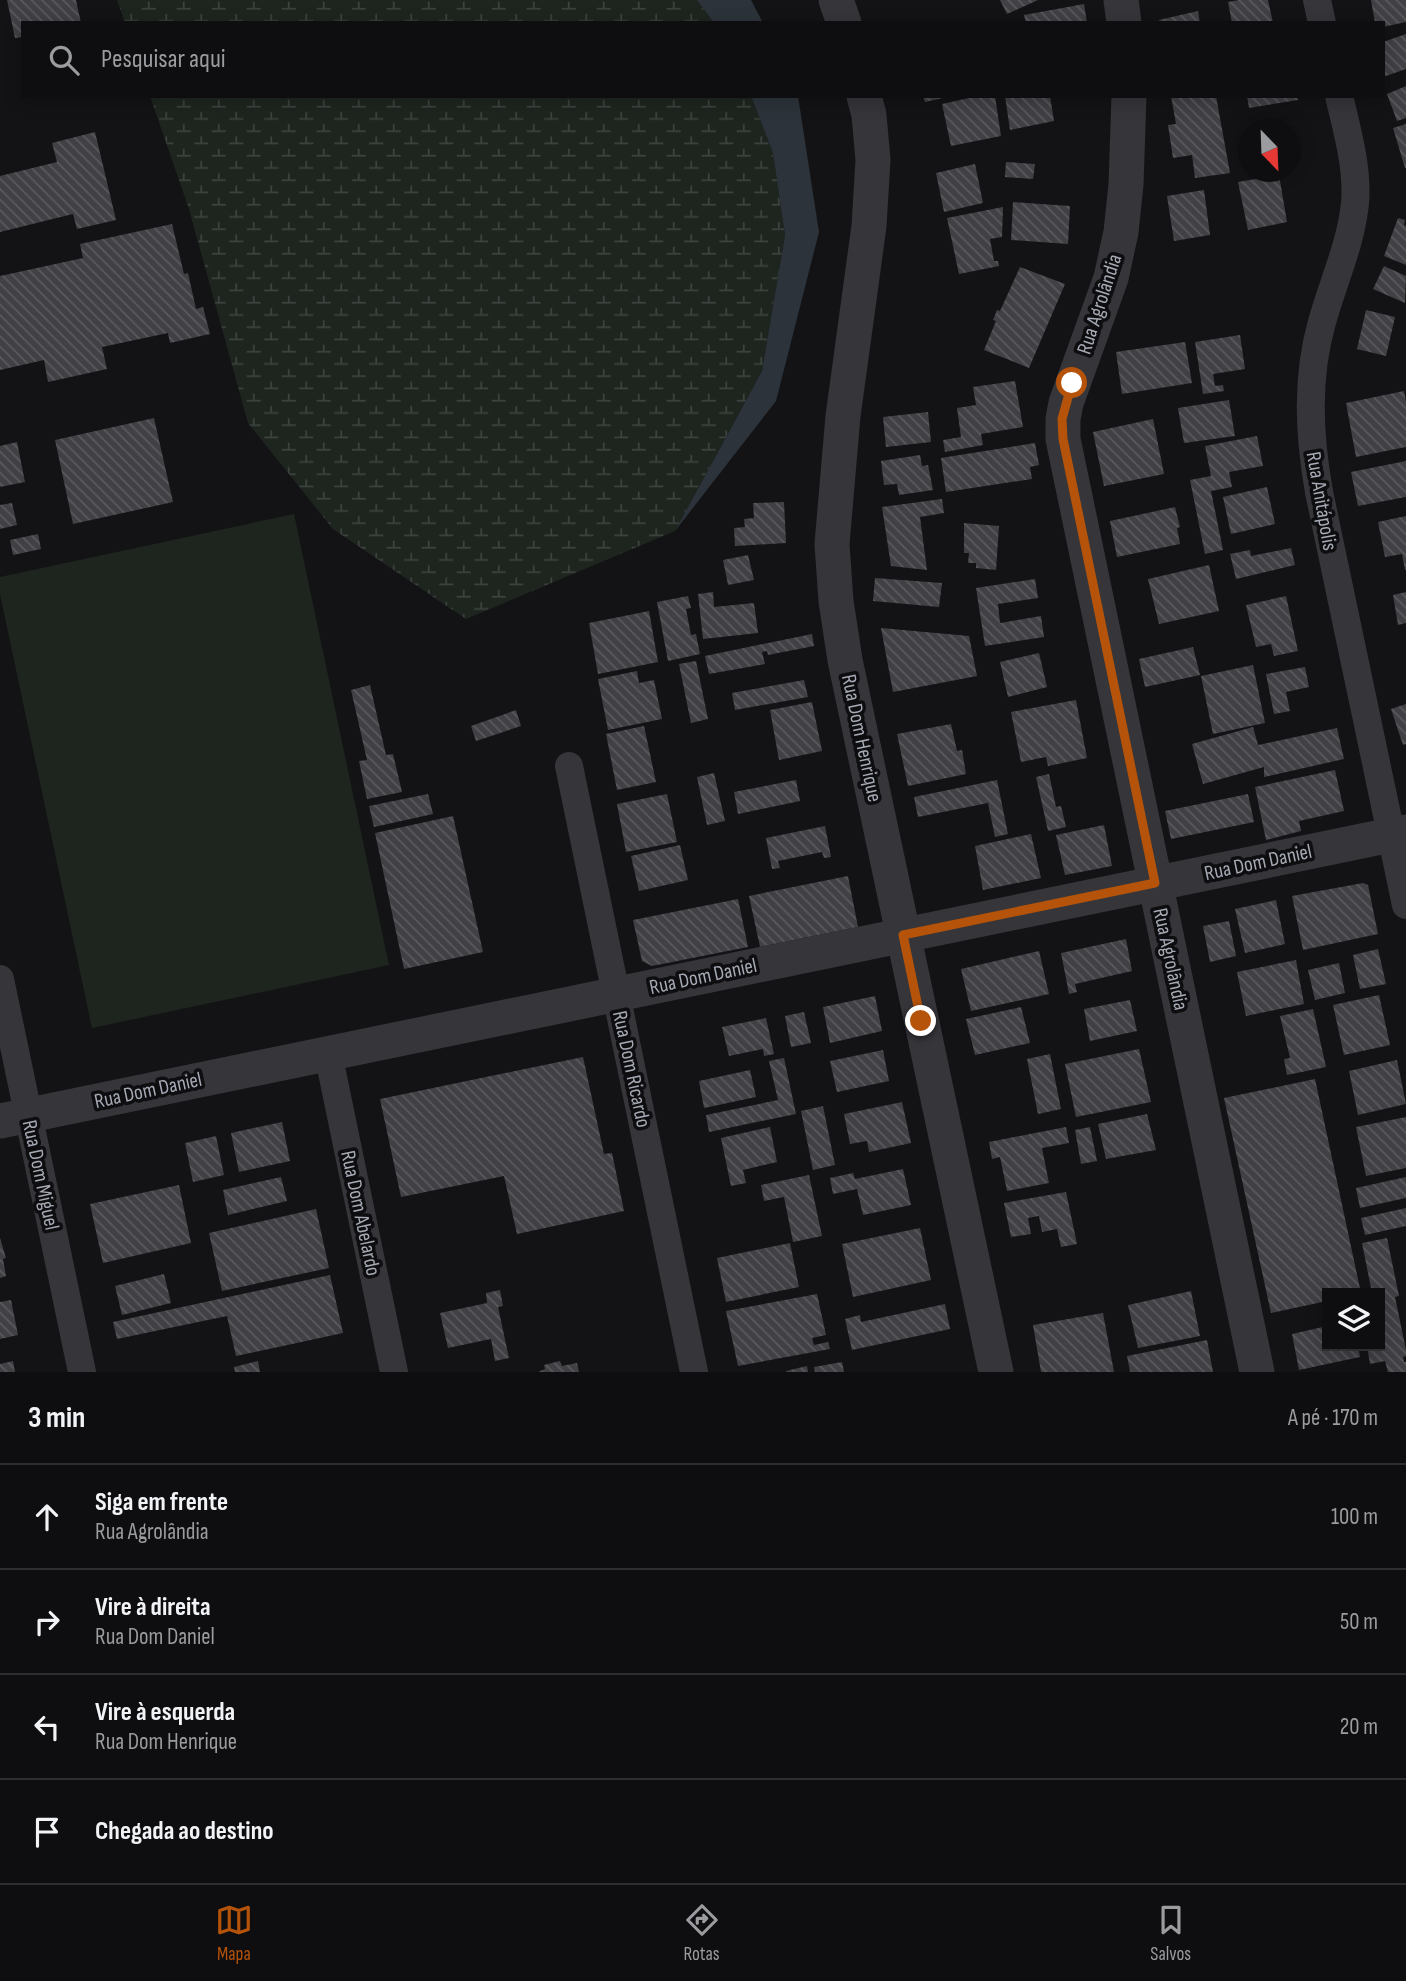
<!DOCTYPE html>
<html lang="pt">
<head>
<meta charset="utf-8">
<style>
	body { margin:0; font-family:"Sofia Sans Condensed",sans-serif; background:#1c1c1e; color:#f1f3f6 }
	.controls { position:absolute; right:21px; bottom:21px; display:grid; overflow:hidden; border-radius:0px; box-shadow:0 4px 18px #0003 }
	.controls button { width:63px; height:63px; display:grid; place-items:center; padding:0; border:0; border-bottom:2px solid #2e2e30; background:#0e0e10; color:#f1f3f6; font:35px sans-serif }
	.compass { position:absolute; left:1238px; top:119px; width:63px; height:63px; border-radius:50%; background:#0e0e10; box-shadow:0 4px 18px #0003; rotate:157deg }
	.stop { position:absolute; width:21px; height:21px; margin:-16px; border:5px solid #b45309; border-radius:50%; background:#fff }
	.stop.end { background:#b45309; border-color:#fff; box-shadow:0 2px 7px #0008 }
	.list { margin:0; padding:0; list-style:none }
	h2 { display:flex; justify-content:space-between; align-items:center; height:91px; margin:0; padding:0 28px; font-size:30px }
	h2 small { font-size:23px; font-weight:400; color:#9b9c9f }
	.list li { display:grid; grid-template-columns:46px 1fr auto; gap:21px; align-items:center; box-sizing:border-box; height:105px; padding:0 28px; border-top:2px solid #2e2e30 }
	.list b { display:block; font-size:26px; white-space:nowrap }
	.list p { margin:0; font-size:23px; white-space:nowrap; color:#9b9c9f }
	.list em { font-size:23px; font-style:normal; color:#9b9c9f }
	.icon { flex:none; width:38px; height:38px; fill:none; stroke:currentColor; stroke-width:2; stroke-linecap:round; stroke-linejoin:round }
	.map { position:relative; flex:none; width:1406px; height:1372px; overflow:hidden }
	.search { position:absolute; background:#0e0e10; box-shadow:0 4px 18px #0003; left:21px; right:21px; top:21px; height:77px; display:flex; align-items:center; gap:18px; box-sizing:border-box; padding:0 24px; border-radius:0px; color:#9b9c9f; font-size:26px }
	.sheet { height:511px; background:#0e0e10 }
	nav { display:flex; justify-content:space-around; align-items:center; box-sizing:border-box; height:98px; border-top:2px solid #2e2e30; background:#0e0e10; font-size:19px; color:#9b9c9f }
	nav a { display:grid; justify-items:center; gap:4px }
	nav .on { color:#b45309 }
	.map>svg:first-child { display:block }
</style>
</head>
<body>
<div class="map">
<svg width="1406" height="1372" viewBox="0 0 1406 1372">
	<defs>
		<pattern id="wetland-marsh" width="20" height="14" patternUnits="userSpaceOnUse" patternTransform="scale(1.75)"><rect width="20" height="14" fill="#1e251f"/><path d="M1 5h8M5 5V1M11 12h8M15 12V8" fill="none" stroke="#3c423d"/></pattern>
		<pattern id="building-back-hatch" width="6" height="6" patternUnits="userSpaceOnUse" patternTransform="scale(1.75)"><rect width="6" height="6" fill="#404045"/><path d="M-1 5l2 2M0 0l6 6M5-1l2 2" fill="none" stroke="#59595e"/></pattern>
	</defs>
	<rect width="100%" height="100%" fill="#131315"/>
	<g fill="url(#wetland-marsh)">
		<path d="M117,0H697L714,23H125Z"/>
		<path d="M150,96H751L773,153L785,235L762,371L675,531L466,619L333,529L248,423L189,209Z"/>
	</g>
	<path fill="#1e251f" d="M294,514L389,965L92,1028L0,594V577Z"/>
	<g fill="#2c333a">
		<path d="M697,0H751L763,23H714Z"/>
		<path d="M751,96H798L819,232L776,401L675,531L762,371L785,235L773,153Z"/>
	</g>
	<g fill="url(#building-back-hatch)">
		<path d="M7,0H76L81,23H23V37L15,38Z"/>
		<path d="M1000,0H1038L1007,14Z"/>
		<path d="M1239,0H1268L1273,23H1232L1228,2Z"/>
		<path d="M1371,0H1406V22L1383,27V23H1375Z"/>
		<path d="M1084,4L1087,23H1026L1024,15Z"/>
		<path d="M1198,11L1200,23H1160L1159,20Z"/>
		<path d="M1406,34V69L1383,77V42Z"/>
		<path d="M1406,86V118L1397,121L1387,94Z"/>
		<path d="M923,96H947V97L925,102Z"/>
		<path d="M978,96H995L1001,136L951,146L942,104Z"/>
		<path d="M1005,96H1050L1054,121L1010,130Z"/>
		<path d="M1171,96H1216L1230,173L1195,178L1192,155L1173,158L1168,125L1176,124Z"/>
		<path d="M1247,96H1297L1298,100L1249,108Z"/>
		<path d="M1406,124V168H1405L1393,128Z"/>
		<path d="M95,132L116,220L77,229L73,214L0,232V176L57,162L52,143Z"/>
		<path d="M1006,162L1035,164L1033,179L1005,177Z"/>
		<path d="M975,164L983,203L944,212L936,173Z"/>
		<path d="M1279,175L1287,222L1248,230L1238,182Z"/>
		<path d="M1204,190L1210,235L1174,241L1167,196Z"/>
		<path d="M1013,202L1070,206L1068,244L1011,240Z"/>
		<path d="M1003,207L1002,237L990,239L994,261H998L999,266L959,274L947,218Z"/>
		<path d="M1398,218L1405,220L1404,225L1406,226V265L1384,256Z"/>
		<path d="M172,224L184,274L188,273L196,309L203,307L210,334L170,343L168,333L102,347L107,369L48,382L44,360L0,370V276L83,258L80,244Z"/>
		<path d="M1384,266L1406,276L1405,303L1373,289Z"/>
		<path d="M1020,267L1065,284L1029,368L984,350L996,321L993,320L997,310L1000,311Z"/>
		<path d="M1366,310L1395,317L1386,356L1357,349Z"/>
		<path d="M1240,335L1245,369L1213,374L1215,386L1223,385L1224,391L1203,394L1195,342Z"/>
		<path d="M1185,342L1192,383L1122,394L1116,352Z"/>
		<path d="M1015,381L1023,427L981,434L983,445L945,452L943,440L961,437L957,408L976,405L973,387Z"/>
		<path d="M1404,391L1406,402V447L1356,457L1346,403Z"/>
		<path d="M1229,400L1235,436L1184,443L1178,408Z"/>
		<path d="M928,412L931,442L886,447L883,417Z"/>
		<path d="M154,418L173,502L73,524L55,440Z"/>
		<path d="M1153,419L1164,474L1104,486L1093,432Z"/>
		<path d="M1257,436L1263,466L1229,472L1232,487L1211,491L1223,550L1205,554L1190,480L1211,476L1205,446Z"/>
		<path d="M17,442L25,482L0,487V446Z"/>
		<path d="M1035,443L1039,465L1030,467L1032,479L946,492L941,458Z"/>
		<path d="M920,455L922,466L928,465L933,490L899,495L897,484L884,485L881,461Z"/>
		<path d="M1406,461V497L1358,506L1351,472Z"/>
		<path d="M1267,487L1275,524L1231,534L1223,497Z"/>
		<path d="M942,499L944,513L920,517L927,570L891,566L882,507Z"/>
		<path d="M784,502L786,543L735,546L734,528L745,527L744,519L754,518L753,503Z"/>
		<path d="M12,503L17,525L0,529V505Z"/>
		<path d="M1175,507L1180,527L1177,528L1180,544L1117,557L1110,521Z"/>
		<path d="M1406,516V570H1405L1402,554L1385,557L1378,522Z"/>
		<path d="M964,523L999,526L996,570L976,568V563H968L969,553H964Z"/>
		<path d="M38,534L41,549L13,555L10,540Z"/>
		<path d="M1291,548L1295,565L1236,579L1230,554L1250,550L1251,556Z"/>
		<path d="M748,555L754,580L728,585L723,560Z"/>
		<path d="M1209,565L1219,611L1159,624L1148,579Z"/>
		<path d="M875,578L942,583L939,607L873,601Z"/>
		<path d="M1035,579L1038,598L998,604L1000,623L1041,616L1044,637L985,646L976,588Z"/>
		<path d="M713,592L714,607L754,603L758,633L703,639L698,594Z"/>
		<path d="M1406,592V623L1398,625L1393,595Z"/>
		<path d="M688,596L691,608L686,609L691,635L696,634L700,654L668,661L657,602Z"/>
		<path d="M1286,596L1298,651L1274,656L1271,644L1256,647L1246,605Z"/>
		<path d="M649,611L658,662L598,674L589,623Z"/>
		<path d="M881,628L969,636L977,676L893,692Z"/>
		<path d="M812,634L814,646L768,655L767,651L762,652L765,664L709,674L705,656Z"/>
		<path d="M1193,647L1200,675L1145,687L1139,659Z"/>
		<path d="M1039,653L1047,687L1008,697L1000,662Z"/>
		<path d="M696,661L708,719L691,723L679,664Z"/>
		<path d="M1253,665L1265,723L1213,734L1201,676Z"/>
		<path d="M1305,667L1309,687L1286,692L1290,711L1274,714L1266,674Z"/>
		<path d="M637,671L639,683L654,680L662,719L608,730L598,679Z"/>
		<path d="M804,680L808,697L735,710L732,693Z"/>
		<path d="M370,685L386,755L393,754L402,792L367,799L359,761L367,760L351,690Z"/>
		<path d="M1076,700L1087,758L1048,766L1046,757L1021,762L1011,712Z"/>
		<path d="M812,702L822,751L779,760L770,710Z"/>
		<path d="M1406,704V744L1403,745L1391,709Z"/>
		<path d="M516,710L521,726L476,741L471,726Z"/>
		<path d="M951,724L957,751L962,750L966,774L908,786L897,734Z"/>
		<path d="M644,726L656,782L617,790L606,734Z"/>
		<path d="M1253,727L1258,745L1337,728L1344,759L1264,777V767L1203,784L1192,744Z"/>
		<path d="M1335,770L1344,811L1299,821L1301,831L1266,840L1255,787Z"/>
		<path d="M714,773L725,821L707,825L697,777Z"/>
		<path d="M1049,774L1056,807L1061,806L1066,827L1048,831L1036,777Z"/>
		<path d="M796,780L800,801L738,814L734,792Z"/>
		<path d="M997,780L1008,834L995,837L988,803L918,817L914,797Z"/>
		<path d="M428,794L433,814L374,827L369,806Z"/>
		<path d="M667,794L677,842L626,852L617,804Z"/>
		<path d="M1248,794L1254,822L1171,839L1165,811Z"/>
		<path d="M453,816L483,952L404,969L375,833Z"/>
		<path d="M1104,825L1112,866L1065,875L1056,835Z"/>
		<path d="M825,826L831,857L824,858L822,852L778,861L780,868L772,869L766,838Z"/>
		<path d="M1031,834L1041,878L983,890L975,846Z"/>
		<path d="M680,845L688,880L639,891L631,856Z"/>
		<path d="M848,876L858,927L760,947L749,896Z"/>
		<path d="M1363,883L1368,885L1378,934L1303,950L1292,896Z"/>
		<path d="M738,899L748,947L652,966L642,961L633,920Z"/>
		<path d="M1276,900L1285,944L1245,953L1235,909Z"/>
		<path d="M1229,921L1236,956L1210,962L1203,926Z"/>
		<path d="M1126,939L1132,971L1075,984L1077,992L1069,994L1061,953Z"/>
		<path d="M1378,949L1386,984L1360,989L1353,955Z"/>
		<path d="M1039,951L1049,994L971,1011L961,969Z"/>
		<path d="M1296,960L1304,1004L1246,1016L1237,972Z"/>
		<path d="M1339,963L1345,993L1315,1000L1308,970Z"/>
		<path d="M1379,995L1390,1045L1344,1055L1333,1005Z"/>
		<path d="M875,996L882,1031L830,1043L823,1007Z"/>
		<path d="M1130,1000L1137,1031L1090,1041L1084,1009Z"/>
		<path d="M1021,1007L1030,1043L975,1055L966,1019Z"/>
		<path d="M1313,1009L1326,1067L1287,1075L1284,1059L1290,1058L1280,1016Z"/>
		<path d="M804,1012L811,1043L791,1047L785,1016Z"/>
		<path d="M766,1018L774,1054L764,1056L763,1049L729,1056L722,1027Z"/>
		<path d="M1139,1049L1151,1102L1076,1117L1065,1064Z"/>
		<path d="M883,1050L889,1081L837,1092L830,1061Z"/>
		<path d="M1050,1054L1061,1109L1038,1114L1027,1059Z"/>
		<path d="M583,1057L604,1154L612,1153L624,1211L517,1234L504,1176L401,1197L380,1099Z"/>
		<path d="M784,1058L796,1114L709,1132L706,1115L778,1100L769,1061Z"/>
		<path d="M1397,1060L1406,1104L1358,1115L1349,1071Z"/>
		<path d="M750,1070L756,1097L704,1108L699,1081Z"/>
		<path d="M1315,1079L1361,1293H1327V1301L1271,1313L1224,1098Z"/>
		<path d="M902,1102L911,1143L869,1152L867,1141L850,1144L844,1114Z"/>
		<path d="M823,1106L835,1165L813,1170L801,1111Z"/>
		<path d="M1147,1114L1156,1150L1106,1159L1098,1124Z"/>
		<path d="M1406,1117V1168L1366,1176L1356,1127Z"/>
		<path d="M282,1122L290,1161L239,1172L231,1133Z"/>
		<path d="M770,1127L777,1162L743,1170L746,1183L731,1186L721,1138Z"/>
		<path d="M1066,1127L1069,1143L1042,1148L1049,1183L1007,1191L1000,1157L992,1159L989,1142Z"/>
		<path d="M1090,1127L1097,1161L1081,1164L1075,1130Z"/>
		<path d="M216,1136L224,1175L193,1182L185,1143Z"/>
		<path d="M903,1169L911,1205L863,1215L857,1189L833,1194L830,1178L853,1173L855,1179Z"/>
		<path d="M809,1175L822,1236L793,1242L784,1197L764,1201L761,1185Z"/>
		<path d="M281,1177L287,1201L228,1215L223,1190Z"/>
		<path d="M1406,1177V1198L1360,1208L1356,1188Z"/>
		<path d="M179,1185L191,1243L103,1263L90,1204Z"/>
		<path d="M1066,1192L1077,1244L1061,1247L1057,1229L1042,1232L1039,1216L1028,1218L1031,1234L1011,1237L1004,1203Z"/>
		<path d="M1406,1208V1226L1365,1235L1361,1218Z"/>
		<path d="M316,1209L329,1268L222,1291L209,1233Z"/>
		<path d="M920,1228L931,1280L853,1297L842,1244Z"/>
		<path d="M0,1238L6,1258L3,1259L6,1276L0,1278Z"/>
		<path d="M1387,1238L1399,1296L1395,1297L1406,1350V1356L1403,1357L1404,1362H1406V1372H1388L1385,1361L1370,1364L1367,1346H1380V1293H1372L1362,1243Z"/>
		<path d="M790,1243L799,1287L726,1302L717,1258Z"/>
		<path d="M164,1274L171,1303L122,1315L115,1286Z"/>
		<path d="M330,1275L343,1333L236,1356L227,1316L117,1339L113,1322Z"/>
		<path d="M500,1290L503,1306L498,1307L509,1358L495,1361L491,1339L448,1348L440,1313L487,1303L486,1293Z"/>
		<path d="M1191,1291L1200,1336L1138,1348L1128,1305Z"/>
		<path d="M817,1294L826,1335L812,1338L814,1345L828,1342L830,1349L738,1366L726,1311Z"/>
		<path d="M11,1300L18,1335L0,1339V1302Z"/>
		<path d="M945,1304L950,1329L852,1350L845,1319L860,1315L861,1322Z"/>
		<path d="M1103,1313L1114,1372H1041L1033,1325Z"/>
		<path d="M1327,1326V1346H1358L1360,1357L1299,1370L1292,1334Z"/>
		<path d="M1207,1340L1213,1372H1130L1127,1356Z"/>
		<path d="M13,1361L15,1372H0V1364Z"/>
		<path d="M258,1361L260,1372H235L234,1367Z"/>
		<path d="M560,1361L562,1366L577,1363L579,1372H538L545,1369L544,1365Z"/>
		<path d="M842,1362L844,1372H815L814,1367Z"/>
		<path d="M807,1366L808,1372H786V1371Z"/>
	</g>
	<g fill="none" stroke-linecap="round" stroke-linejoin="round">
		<g stroke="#35353a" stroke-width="28">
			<path d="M1317,0L1322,23"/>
			<path d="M1339,96C1347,130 1358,168 1355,203C1351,244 1333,282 1322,322C1306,378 1309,435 1319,492L1406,905"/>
			<path d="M569,766L694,1372"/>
			<path d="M0,979L82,1372"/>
			<path d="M328,1053L394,1372"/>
		</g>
		<g stroke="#35353a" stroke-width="35">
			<path d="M836,0L844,23"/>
			<path d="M1121,0L1124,23"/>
			<path d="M864,96L869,115L873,160L869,226L843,416L832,544L836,601L845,660L996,1372"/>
			<path d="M1129,96L1126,185L1121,232L1111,278L1066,403L1063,419V439L1257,1372"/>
			<path d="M0,1121L1406,832"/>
		</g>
	</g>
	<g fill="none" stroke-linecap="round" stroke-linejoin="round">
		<path stroke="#b45309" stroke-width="9" d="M921,1021L903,935L1155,883L1063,439L1062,419L1072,383"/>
	</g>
	<g text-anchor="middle" stroke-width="7" stroke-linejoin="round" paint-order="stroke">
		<g font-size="21" fill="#a6aab5" stroke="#0e0e10">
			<text transform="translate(1099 304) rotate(-72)" y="7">Rua Agrolândia</text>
			<text transform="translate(1322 501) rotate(80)" y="7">Rua Anitápolis</text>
			<text transform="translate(862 738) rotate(78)" y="7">Rua Dom Henrique</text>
			<text transform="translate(1258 862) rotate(-12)" y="7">Rua Dom Daniel</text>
			<text transform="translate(1171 959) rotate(78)" y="7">Rua Agrolândia</text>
			<text transform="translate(703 976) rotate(-12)" y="7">Rua Dom Daniel</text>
			<text transform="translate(632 1069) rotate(78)" y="7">Rua Dom Ricardo</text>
			<text transform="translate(148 1090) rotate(-12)" y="7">Rua Dom Daniel</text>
			<text transform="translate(41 1175) rotate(78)" y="7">Rua Dom Miguel</text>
			<text transform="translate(361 1213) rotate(78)" y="7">Rua Dom Abelardo</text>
		</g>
	</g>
</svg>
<div class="controls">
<button><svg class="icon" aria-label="layers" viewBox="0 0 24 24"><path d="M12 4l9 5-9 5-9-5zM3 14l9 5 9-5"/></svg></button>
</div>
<svg class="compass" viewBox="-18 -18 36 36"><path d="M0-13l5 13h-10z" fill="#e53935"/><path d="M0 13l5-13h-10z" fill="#9b9c9f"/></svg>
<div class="stop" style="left:1072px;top:383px"></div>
<div class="stop end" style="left:921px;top:1021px"></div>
<div class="search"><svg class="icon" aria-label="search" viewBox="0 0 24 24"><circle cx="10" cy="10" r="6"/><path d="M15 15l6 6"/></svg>Pesquisar aqui</div>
</div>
<section class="sheet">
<h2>3 min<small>A pé · 170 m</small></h2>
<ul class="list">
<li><svg class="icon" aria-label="ahead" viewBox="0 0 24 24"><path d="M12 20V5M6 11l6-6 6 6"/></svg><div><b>Siga em frente</b><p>Rua Agrolândia</p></div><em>100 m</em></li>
<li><svg class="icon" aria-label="right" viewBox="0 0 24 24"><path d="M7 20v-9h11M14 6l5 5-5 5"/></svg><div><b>Vire à direita</b><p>Rua Dom Daniel</p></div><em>50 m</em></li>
<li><svg class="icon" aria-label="left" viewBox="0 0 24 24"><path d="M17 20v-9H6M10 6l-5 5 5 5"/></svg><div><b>Vire à esquerda</b><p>Rua Dom Henrique</p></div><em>20 m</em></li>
<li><svg class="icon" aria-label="arrive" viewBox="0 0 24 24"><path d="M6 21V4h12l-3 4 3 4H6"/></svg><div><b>Chegada ao destino</b></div></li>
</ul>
</section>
<nav>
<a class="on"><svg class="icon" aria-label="map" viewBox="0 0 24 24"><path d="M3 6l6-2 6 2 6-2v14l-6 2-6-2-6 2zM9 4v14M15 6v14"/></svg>Mapa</a>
<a><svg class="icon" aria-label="directions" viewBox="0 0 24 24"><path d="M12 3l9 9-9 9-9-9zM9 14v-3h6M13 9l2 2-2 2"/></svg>Rotas</a>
<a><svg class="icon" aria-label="saved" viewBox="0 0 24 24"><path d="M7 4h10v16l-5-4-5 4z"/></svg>Salvos</a>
</nav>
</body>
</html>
